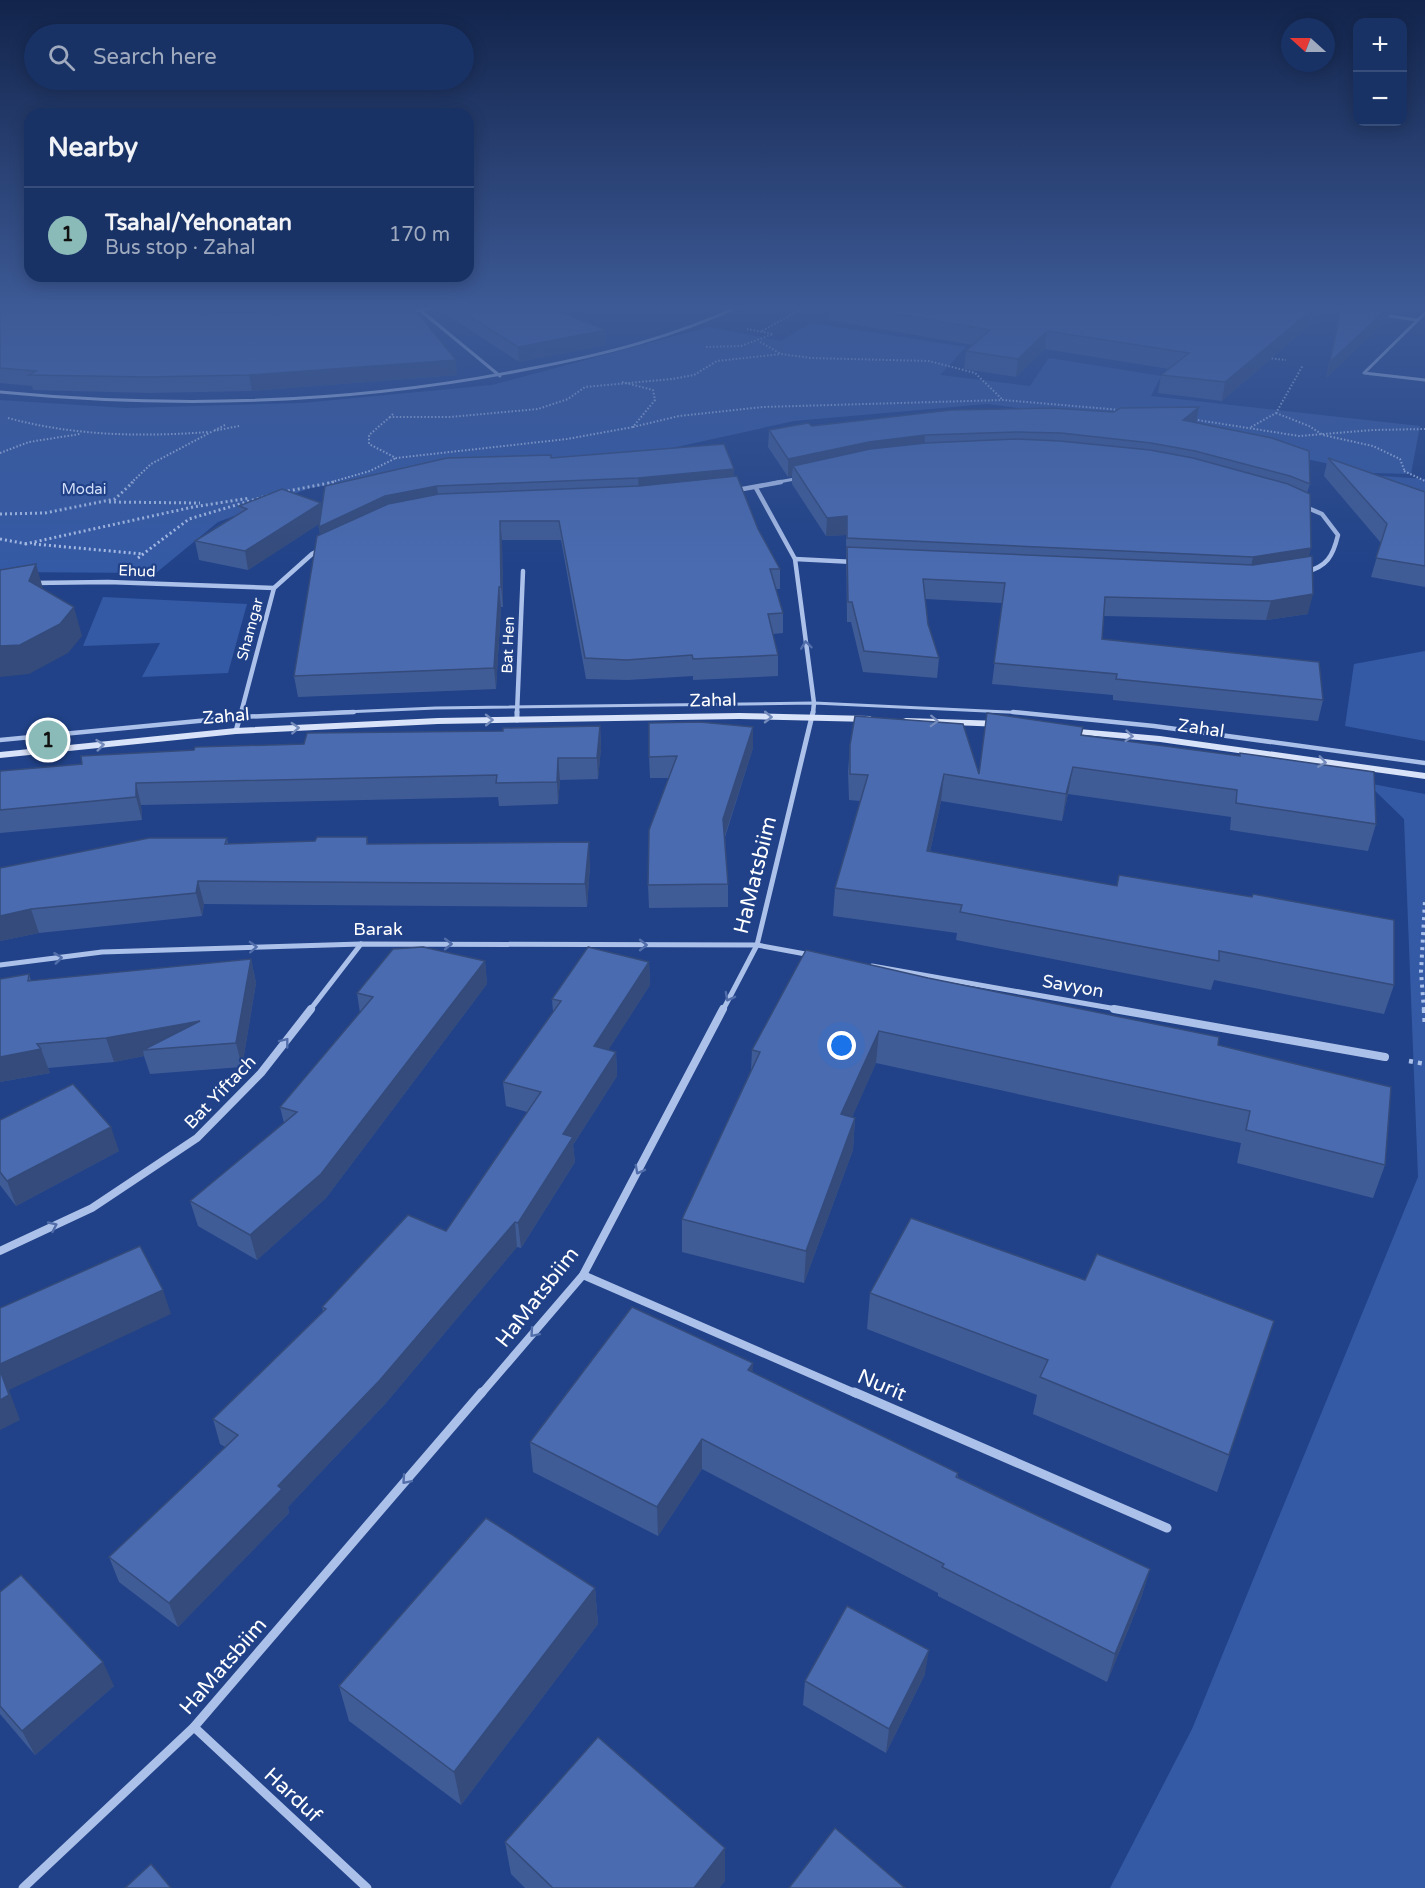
<!DOCTYPE html>
<html lang="en">
<head>
<meta charset="utf-8">
<style>
	body { margin:0; font-family:"Varela Round",sans-serif; background:#263e6f; color:#f1f3f6 }
	.controls { position:absolute; right:18px; top:18px; display:grid; overflow:hidden; border-radius:12px; box-shadow:0 3px 15px #0003 }
	.controls button { width:54px; height:54px; display:grid; place-items:center; padding:0; border:0; border-bottom:2px solid #374d7a; background:#193266; color:#f1f3f6; font:30px sans-serif }
	.compass { position:absolute; left:1281px; top:18px; width:54px; height:54px; border-radius:50%; background:#193266; box-shadow:0 3px 15px #0003; rotate:291deg }
	.you { position:absolute; left:842px; top:1046px; width:21px; height:21px; margin:-15px; border:4px solid #fff; border-radius:50%; background:#1a73e8; box-shadow:0 0 0 9px #1a73e833 }
	.badge { display:grid; place-items:center; width:39px; height:39px; border-radius:50%; background:#8bbbb9; color:#111; font-size:20px; font-weight:700 }
	.pin { position:absolute; translate:-50% -50%; border:3px solid #fff; box-shadow:0 2px 6px #0006 }
	.list { margin:0; padding:0; list-style:none }
	h2 { display:flex; justify-content:space-between; align-items:center; height:78px; margin:0; padding:0 24px; font-size:26px }
	h2 small { font-size:20px; font-weight:400; color:#9faabf }
	.list li { display:grid; grid-template-columns:39px 1fr auto; gap:18px; align-items:center; box-sizing:border-box; height:96px; padding:0 24px; border-top:2px solid #374d7a }
	.list b { display:block; font-size:22px; white-space:nowrap }
	.list p { margin:0; font-size:20px; white-space:nowrap; color:#9faabf }
	.list em { font-size:20px; font-style:normal; color:#9faabf }
	.icon { flex:none; width:33px; height:33px; fill:none; stroke:currentColor; stroke-width:2; stroke-linecap:round; stroke-linejoin:round }
	.map { position:relative; flex:none; width:1425px; height:1888px; overflow:hidden }
	.search { position:absolute; background:#193266; box-shadow:0 3px 15px #0003; left:24px; top:24px; width:450px; height:66px; display:flex; align-items:center; gap:15px; box-sizing:border-box; padding:0 21px; border-radius:33px; color:#9faabf; font-size:22px }
	.panel { position:absolute; background:#193266; box-shadow:0 3px 15px #0003; left:24px; top:108px; width:450px; height:174px; border-radius:18px }
	.map>svg:first-child { display:block }
</style>
</head>
<body>
<div class="map">
<svg width="1425" height="1888" viewBox="0 0 1425 1888">
	<rect width="100%" height="100%" fill="#214288"/>
	<g fill="#355aa5">
		<path d="M811,323L966,347L940,375L1030,386L1049,358L1161,376L1151,396L1420,426L1411,474L1372,473L1141,424L987,404L794,421L663,450L454,465L310,488L218,522L156,573L0,572V400L126,408L302,403L492,385L709,327L781,341Z"/>
		<path d="M1368,475L1425,479V493L1422,491Z"/>
		<path d="M103,597L247,604L228,673L142,677L160,643L83,646Z"/>
		<path d="M1425,651V741L1345,726L1354,664Z"/>
		<path d="M1367,783L1425,794V1888H1110L1192,1729L1418,1177L1404,819Z"/>
	</g>
	<g fill="none" stroke-linecap="round" stroke-linejoin="round">
		<g stroke="#acc1ea" stroke-width="2" stroke-dasharray="1.5 2" stroke-linecap="butt">
			<path d="M634,304L663,311"/>
			<path d="M762,331L810,304"/>
			<path d="M760,342L781,354L811,358L929,361L975,373L1003,400"/>
			<path d="M706,347L741,346L773,334L747,329"/>
			<path d="M1268,358L1286,360"/>
			<path d="M622,382L653,390L655,400L633,427L679,416L763,407L1003,400L1121,410"/>
			<path d="M1276,413L1309,426L1323,435L1373,446L1400,459L1405,472"/>
			<path d="M393,414L390,417H450L538,409L568,399L585,387L672,379L694,375L717,361L781,354"/>
			<path d="M390,417L369,435V444L396,458L567,439L633,427"/>
			<path d="M8,418C75,436 141,437 209,432"/>
			<path d="M1191,419L1299,436L1373,430L1425,429"/>
			<path d="M225,425L213,431L239,426"/>
			<path d="M1251,427L1276,413L1303,365"/>
			<path d="M0,453L29,442L80,434"/>
			<path d="M1404,471L1425,481"/>
			<path d="M131,483L151,464L213,431"/>
			<path d="M328,483L370,471L396,458"/>
		</g>
		<g stroke="#acc1ea" stroke-width="3" stroke-dasharray="2 3" stroke-linecap="butt">
			<path d="M283,492L334,482"/>
			<path d="M109,502L200,503"/>
			<path d="M0,514L45,513L115,499L133,482"/>
			<path d="M0,539L27,544"/>
			<path d="M25,544L193,507L250,498"/>
			<path d="M34,544L143,554"/>
			<path d="M138,558L189,519L270,495"/>
		</g>
		<path stroke="#acc1ea" stroke-width="4" stroke-dasharray="3 4.5" stroke-linecap="butt" d="M1424,1010L1421,972L1425,901"/>
		<g stroke="#acc1ea" stroke-width="4.5" stroke-dasharray="4 5" stroke-linecap="butt">
			<path d="M1424,1009L1425,1027"/>
			<path d="M1409,1061L1425,1064"/>
		</g>
		<path stroke="#acc1ea" stroke-width="3" d="M321,713L436,708L814,703L1027,713"/>
		<g stroke="#acc1ea" stroke-width="4.5">
			<path d="M1013,712L1154,726L1425,763"/>
			<path d="M0,740L240,717L354,712"/>
		</g>
		<g stroke="#acc1ea" stroke-width="3">
			<path d="M1310,304L1346,309"/>
			<path d="M420,310L500,376"/>
			<path d="M408,312L456,304"/>
			<path d="M1425,313L1364,373L1425,380"/>
			<path d="M1382,315L1417,320"/>
			<path d="M0,392C177,409 353,404 528,369C602,355 675,337 744,304"/>
			<path d="M773,483L800,478"/>
		</g>
		<g stroke="#acc1ea" stroke-width="4.5">
			<path d="M756,488L795,559L814,703L813,713"/>
			<path d="M737,490L781,482"/>
			<path d="M1303,506L1322,514L1338,535C1333,556 1327,567 1305,572"/>
			<path d="M795,559L854,562"/>
			<path d="M33,583L108,582L274,588"/>
			<path d="M241,713L274,588L312,554L321,549"/>
			<path d="M517,713L523,571"/>
		</g>
		<g stroke="#acc1ea" stroke-width="5">
			<path d="M517,720V712"/>
			<path d="M236,731L241,712"/>
			<path d="M0,965L102,952L361,944L757,945L811,955"/>
			<path d="M872,966L1122,1010"/>
			<path d="M310,1010L361,944"/>
			<path d="M723,1010L757,945L813,712"/>
		</g>
		<g stroke="#acc1ea" stroke-width="8">
			<path d="M1114,1009L1385,1057"/>
			<path d="M0,1251L92,1208L197,1138L261,1073L311,1009"/>
			<path d="M583,1275L857,1394"/>
			<path d="M481,1394L583,1275L723,1009"/>
		</g>
		<g stroke="#acc1ea" stroke-width="9">
			<path d="M854,1392L1167,1528"/>
			<path d="M194,1727L367,1888"/>
			<path d="M23,1888L194,1727L482,1392"/>
		</g>
		<g fill="#d8e2f8" fill-rule="evenodd">
			<path d="M739,713L870,716L875,719L870,722L739,719L438,724L236,734L0,758V752L236,728L438,718Z"/>
			<path d="M906,718L1002,721L1007,724L1002,727L903,723V719Z"/>
			<path d="M1067,728L1160,736L1425,773V779L1160,742L1063,733V729Z"/>
		</g>
	</g>
	<g fill="#405c97">
		<path d="M0,304H410L457,375L252,391L150,393L33,390L32,386L0,383Z"/>
		<path d="M439,304H540L606,330V345L519,362L440,310Z"/>
		<path d="M690,304H717L709,308Z"/>
		<path d="M829,304H1271L1279,305L1280,304H1329L1327,310L1222,401L1158,393L1161,375L1169,369L1045,349L1016,377L964,369L966,351L973,345L829,320Z"/>
		<path d="M1341,304H1404L1395,313L1390,312L1388,319L1326,378Z"/>
		<path d="M1199,407L1196,423L1310,484L1307,493L1309,557L1308,614L1266,620L1104,616L1102,639L1323,700L1318,721L1113,700V695L992,684L1002,603L925,599L928,624L939,658L937,678L863,672L851,622H847L846,535L826,536L792,484V476L788,477L768,447L769,430L812,426L1114,412Z"/>
		<path d="M551,458L734,477L758,529L780,569V589H776L783,613V633L773,634L778,655V676L693,680V676L628,680L586,679L561,540H502L503,607H501L496,689L298,697L294,676L320,535L319,524L248,570L199,560L195,541L241,513L239,506L322,508Z"/>
		<path d="M1328,458L1425,492V587L1371,577L1381,543L1324,476Z"/>
		<path d="M600,726L601,748L598,779L560,780L558,804L499,806L498,797L141,805L142,820L0,833V771L304,744L503,731Z"/>
		<path d="M753,727V748L725,837L728,884V907L649,908L648,885L669,778H650L649,757Z"/>
		<path d="M1082,735L1376,824L1368,851L1230,830L1231,817L1068,794L1062,821L941,801L930,852L1394,985L1384,1014L1214,980L1211,990L956,940L957,933L833,916L835,888L860,801L849,800L848,772L850,745L979,774Z"/>
		<path d="M367,837L368,844L590,865L587,907L204,904L202,916L39,933L0,941V868L227,838L228,844L315,841Z"/>
		<path d="M806,950L1218,1045L1385,1165L1373,1198L1237,1163L1241,1143L876,1063L852,1117L855,1118L853,1150L804,1283L682,1252V1219L751,1070L752,1050Z"/>
		<path d="M251,959L256,983L242,1067L150,1074L144,1056L114,1062L48,1068L50,1073L0,1082V979L29,974L31,981Z"/>
		<path d="M485,961L487,984L326,1198L257,1260L198,1226L190,1201L284,1123L280,1107L360,1013L357,993Z"/>
		<path d="M649,962L650,985L608,1050L616,1052L617,1076L573,1145L575,1162L521,1248L517,1247L385,1404L288,1507L289,1513L178,1627L119,1582L109,1557L225,1447L220,1444L213,1419L323,1311L322,1307L446,1231L527,1112L506,1106L503,1082L553,1012L552,999Z"/>
		<path d="M0,1120L119,1151L16,1206L0,1185Z"/>
		<path d="M870,1293L1274,1321L1217,1492L1033,1414L1037,1395L867,1329Z"/>
		<path d="M753,1373L958,1473V1477L1150,1569L1141,1598L1107,1682L938,1596V1593L702,1469L658,1536L533,1472L530,1442Z"/>
		<path d="M595,1588L598,1624L461,1805L349,1721L339,1686Z"/>
		<path d="M0,1592L114,1686L35,1755L0,1714Z"/>
		<path d="M925,1674L886,1753L803,1705L805,1681Z"/>
		<path d="M505,1842L725,1848V1881L719,1888H525L511,1874Z"/>
	</g>
	<g fill="#344b7b">
		<path d="M320,304H403L322,317Z"/>
		<path d="M709,304H717L709,308Z"/>
		<path d="M1319,304H1329L1327,310L1222,401L1225,382Z"/>
		<path d="M1392,304L1388,319L1326,378L1330,362Z"/>
		<path d="M1397,304H1404L1395,313Z"/>
		<path d="M606,330V345L519,362L518,347Z"/>
		<path d="M1047,331L1045,349L1016,377L1018,359Z"/>
		<path d="M456,360L457,375L252,391L249,375Z"/>
		<path d="M1199,407L1196,424L1183,420Z"/>
		<path d="M925,435L924,453L793,466L792,476L788,477V459L869,442Z"/>
		<path d="M734,469V486L639,496L638,478Z"/>
		<path d="M437,486L439,504L322,545L319,527L385,496Z"/>
		<path d="M321,503L324,521L248,570L245,551Z"/>
		<path d="M847,516L846,535L826,536L827,518Z"/>
		<path d="M500,521L502,540L503,607L501,587Z"/>
		<path d="M1311,548L1307,567L1249,575L1253,557Z"/>
		<path d="M36,564L44,592L29,581Z"/>
		<path d="M499,587L501,607L496,689L494,668Z"/>
		<path d="M1313,594L1308,614L1266,620L1271,601Z"/>
		<path d="M74,607L82,636L68,653L29,674L0,677V646Z"/>
		<path d="M600,726L601,748L598,779L597,758Z"/>
		<path d="M753,727V748L723,841V819Z"/>
		<path d="M558,758L560,780L558,804L557,782Z"/>
		<path d="M1073,767L1068,794L1062,821L1066,794Z"/>
		<path d="M944,774L941,801L924,879L927,851Z"/>
		<path d="M136,783L141,805L142,820L136,797Z"/>
		<path d="M589,842L590,865L587,907L585,884Z"/>
		<path d="M198,881L204,904L202,916L196,893Z"/>
		<path d="M31,909L39,933L0,941V916Z"/>
		<path d="M251,959L256,983L242,1067L236,1043Z"/>
		<path d="M485,961L487,984L326,1198L257,1260L250,1235Z"/>
		<path d="M649,962L650,985L595,1071L594,1046Z"/>
		<path d="M200,1021L143,1050L144,1056L114,1062L106,1038Z"/>
		<path d="M879,1031L876,1063L839,1147L841,1114Z"/>
		<path d="M41,1049L50,1073L0,1082V1057Z"/>
		<path d="M616,1052L617,1076L573,1145L575,1162L521,1248L518,1223L563,1134Z"/>
		<path d="M855,1118L853,1150L804,1283L806,1251Z"/>
		<path d="M111,1127L119,1151L16,1206L7,1181Z"/>
		<path d="M515,1222L517,1247L385,1404L288,1507L289,1513L178,1627L169,1603L278,1486Z"/>
		<path d="M163,1290L171,1314L9,1390L20,1420L0,1430V1364Z"/>
		<path d="M753,1363L752,1392L748,1370Z"/>
		<path d="M702,1439V1469L658,1536L657,1507Z"/>
		<path d="M1150,1569L1141,1598L1107,1682L1115,1654Z"/>
		<path d="M595,1588L598,1624L461,1805L454,1772Z"/>
		<path d="M929,1650L925,1674L886,1753L889,1729Z"/>
		<path d="M103,1662L114,1686L35,1755L22,1731Z"/>
		<path d="M725,1848V1881L719,1888H694Z"/>
	</g>
	<g fill="#4a6bb0" stroke="#344b7b" stroke-width="1.5">
		<path d="M0,304H46L118,309L239,313L321,310L379,304H410L456,360L249,375L147,377L29,375L36,371L0,368Z"/>
		<path d="M172,304H293L239,306Z"/>
		<path d="M450,304H540L606,330L518,347Z"/>
		<path d="M837,304H1271L1279,305L1280,304H1319L1225,382L1161,375L1189,353L1047,331L1018,359L966,351L990,330Z"/>
		<path d="M1342,304H1392L1330,362Z"/>
		<path d="M1199,407L1183,420L1272,438L1309,451L1310,484L1290,476L1195,451L1151,443L1061,433L1015,432L925,435L869,442L788,459L769,430L808,423L812,426L951,410L1052,408L1114,412L1120,408Z"/>
		<path d="M1015,439L1060,441L1150,450L1193,458L1288,484L1310,494L1311,548L1253,557L847,538V516L827,518L793,466L870,449L926,443Z"/>
		<path d="M724,444L734,469L638,478L437,486L385,496L319,527L325,486L447,458L551,455V458Z"/>
		<path d="M1328,458L1425,492V566L1376,558L1387,524Z"/>
		<path d="M737,476L758,529L780,569H770L783,613L768,614L778,655L693,659L692,655L627,660L585,658L559,521H500L501,587H499L494,668L294,676L317,536L388,504L439,494L639,486Z"/>
		<path d="M282,489L321,503L245,551L195,541L247,509L239,506Z"/>
		<path d="M847,547L1253,565L1312,556L1313,594L1271,601L1105,597L1102,639L1319,662L1323,700L1116,679L1117,674L994,663L1005,583L923,579L928,624L939,658L864,651L852,602H848Z"/>
		<path d="M36,564L29,581L74,607L60,624L20,645L0,646V570Z"/>
		<path d="M987,713L1083,727L1081,735L1240,756V753L1374,772L1376,824L1236,803L1237,790L1073,767L1066,794L944,774L927,851L1117,886L1119,875L1252,897L1253,894L1394,920V985L1219,951V961L960,912L962,905L835,888L868,775L850,774V745L855,716L963,724L979,774Z"/>
		<path d="M700,722L753,727L723,819L728,884L648,885L649,830L677,756L649,757V723Z"/>
		<path d="M600,726L597,758H558L557,782L496,783L497,775L136,783V797L0,810V771L82,764L81,756L194,750L195,747L304,744L307,733L503,731V728Z"/>
		<path d="M317,837H367V844L589,842L585,884L198,881L196,893L31,909L0,916V868L149,838H227L225,844L315,841Z"/>
		<path d="M423,947L485,961L321,1174L250,1235L190,1201L297,1112L280,1107L373,997L357,993L393,949Z"/>
		<path d="M588,947L649,962L594,1046L616,1052L563,1134L573,1137L518,1223L515,1222L380,1380L278,1486L282,1489L169,1603L109,1557L238,1435L213,1419L326,1309L322,1307L408,1215L446,1231L541,1092L503,1082L561,1001L552,999Z"/>
		<path d="M806,950L928,978L1219,1037L1218,1045L1391,1087L1385,1165L1246,1130L1250,1111L879,1031L841,1114L855,1118L806,1251L682,1219L760,1052L752,1050Z"/>
		<path d="M251,959L236,1043L143,1050L200,1021L106,1038L37,1044L41,1049L0,1057V979L29,974L28,981Z"/>
		<path d="M73,1084L111,1127L7,1181L0,1172V1120Z"/>
		<path d="M911,1218L1085,1280L1097,1254L1274,1321L1229,1455L1040,1377L1048,1360L870,1293Z"/>
		<path d="M140,1246L163,1290L0,1364V1308Z"/>
		<path d="M632,1307L753,1363L748,1370L958,1473L956,1477L1150,1569L1115,1654L942,1567L944,1564L702,1439L657,1507L530,1442Z"/>
		<path d="M0,1370L9,1395L0,1400Z"/>
		<path d="M486,1518L595,1588L454,1772L339,1686Z"/>
		<path d="M21,1575L103,1662L22,1731L0,1706V1592Z"/>
		<path d="M847,1606L929,1650L889,1729L805,1681Z"/>
		<path d="M598,1737L725,1848L694,1888H553L505,1842Z"/>
		<path d="M835,1828L905,1888H789Z"/>
		<path d="M151,1864L171,1888H125Z"/>
	</g>
	<defs><path id="oneway-chevron" d="M-2-3.5L2.5 0L-2 3.5" fill="none" stroke-width="1.6" stroke-linecap="round" stroke-linejoin="round" transform="scale(1.5)"/></defs>
	<g stroke="#526eaa">
		<use href="#oneway-chevron" transform="translate(806 645) rotate(-97)"/>
		<use href="#oneway-chevron" transform="translate(448 944)"/>
		<use href="#oneway-chevron" transform="translate(643 945)"/>
		<use href="#oneway-chevron" transform="translate(253 947) rotate(-2)"/>
		<use href="#oneway-chevron" transform="translate(58 958) rotate(-7)"/>
		<use href="#oneway-chevron" transform="translate(729 997) rotate(118)"/>
		<use href="#oneway-chevron" transform="translate(285 1042) rotate(-52)"/>
		<use href="#oneway-chevron" transform="translate(639 1170) rotate(118)"/>
		<use href="#oneway-chevron" transform="translate(53 1226) rotate(-25)"/>
		<use href="#oneway-chevron" transform="translate(534 1333) rotate(131)"/>
		<use href="#oneway-chevron" transform="translate(406 1480) rotate(131)"/>
	</g>
	<g stroke="#738aba">
		<use href="#oneway-chevron" transform="translate(768 717) rotate(1)"/>
		<use href="#oneway-chevron" transform="translate(489 720) rotate(-1)"/>
		<use href="#oneway-chevron" transform="translate(934 721) rotate(2)"/>
		<use href="#oneway-chevron" transform="translate(295 728) rotate(-3)"/>
		<use href="#oneway-chevron" transform="translate(1129 736) rotate(5)"/>
		<use href="#oneway-chevron" transform="translate(100 745) rotate(-6)"/>
		<use href="#oneway-chevron" transform="translate(1322 762) rotate(8)"/>
	</g>
	<linearGradient id="sky" x2="0" y2="1"><stop stop-color="#12244b"/><stop offset="0.54" stop-color="#3d5a96"/><stop offset="1" stop-color="#3d5a96" stop-opacity="0"/></linearGradient>
	<rect width="1425" height="568" fill="url(#sky)"/>
	<g text-anchor="middle" stroke-width="4.5" stroke-linejoin="round" paint-order="stroke">
		<g font-size="15" fill="#d1def8" stroke="#214288">
			<text x="84" y="494">Modai</text>
		</g>
		<g font-size="15" fill="#fff" stroke="#214288">
			<text transform="translate(137 571) rotate(2)" y="5">Ehud</text>
			<text transform="translate(250 629) rotate(-75)" y="5">Shamgar</text>
			<text transform="translate(508 645) rotate(-88)" y="5">Bat Hen</text>
		</g>
		<g font-size="18" fill="#fff" stroke="#214288">
			<text transform="translate(713 700) rotate(-1)" y="6">Zahal</text>
			<text transform="translate(226 716) rotate(-5)" y="6">Zahal</text>
			<text transform="translate(1201 728) rotate(8)" y="6">Zahal</text>
			<text x="378" y="935">Barak</text>
			<text transform="translate(1073 986) rotate(10)" y="6">Savyon</text>
			<text transform="translate(220 1092) rotate(-46)" y="6">Bat Yiftach</text>
		</g>
		<g font-size="21" fill="#fff" stroke="#214288">
			<text transform="translate(755 875) rotate(-76)" y="7">HaMatsbiim</text>
			<text transform="translate(537 1297) rotate(-52)" y="7">HaMatsbiim</text>
			<text transform="translate(882 1385) rotate(23)" y="7">Nurit</text>
			<text transform="translate(223 1666) rotate(-49)" y="7">HaMatsbiim</text>
			<text transform="translate(293 1795) rotate(43)" y="7">Harduf</text>
		</g>
	</g>
</svg>
<div class="controls">
<button>+</button>
<button>−</button>
</div>
<svg class="compass" viewBox="-18 -18 36 36"><path d="M0-13l5 13h-10z" fill="#e53935"/><path d="M0 13l5-13h-10z" fill="#9faabf"/></svg>
<div class="you"></div>
<div class="pin badge" style="left:48px;top:740px">1</div>
<div class="search"><svg class="icon" aria-label="search" viewBox="0 0 24 24"><circle cx="10" cy="10" r="6"/><path d="M15 15l6 6"/></svg>Search here</div>
<section class="panel">
<h2>Nearby<small></small></h2>
<ul class="list">
<li><span class="badge">1</span><div><b>Tsahal/Yehonatan</b><p>Bus stop · Zahal</p></div><em>170 m</em></li>
</ul>
</section>
</div>
</body>
</html>
